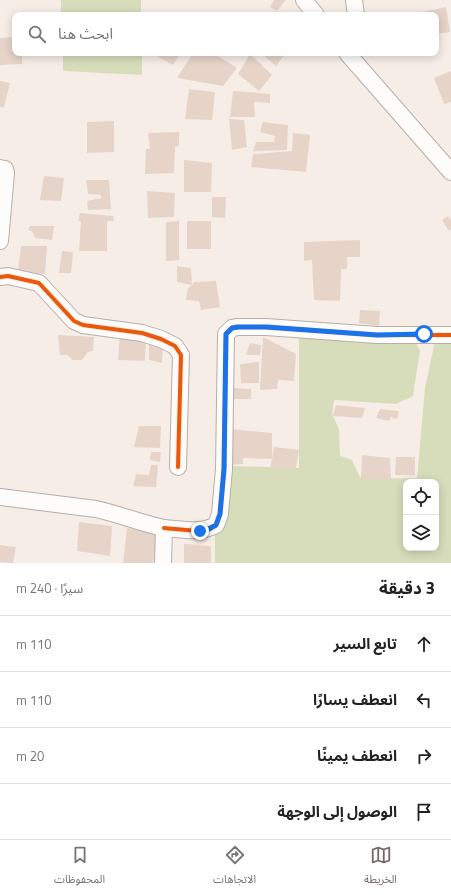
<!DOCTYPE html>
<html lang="ar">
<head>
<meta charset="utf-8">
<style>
	body { margin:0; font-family:"Titillium Web","Noto Sans Arabic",sans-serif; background:#f2f2f2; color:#222; direction:rtl }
	.controls { position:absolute; right:12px; bottom:12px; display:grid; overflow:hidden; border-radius:8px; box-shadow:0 2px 10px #0003 }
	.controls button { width:36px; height:36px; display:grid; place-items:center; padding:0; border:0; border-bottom:1px solid #e0e0e0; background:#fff; color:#222; font:20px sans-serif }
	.stop { position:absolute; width:12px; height:12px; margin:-9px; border:3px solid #1a73e8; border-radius:50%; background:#fff }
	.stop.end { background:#1a73e8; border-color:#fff; box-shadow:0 1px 4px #0008 }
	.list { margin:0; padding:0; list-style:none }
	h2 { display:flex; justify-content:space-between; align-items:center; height:52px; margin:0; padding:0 16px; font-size:17px }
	h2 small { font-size:13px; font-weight:400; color:#767676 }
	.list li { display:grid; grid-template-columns:26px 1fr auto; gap:12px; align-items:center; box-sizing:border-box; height:56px; padding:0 16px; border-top:1px solid #e0e0e0 }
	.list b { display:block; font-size:15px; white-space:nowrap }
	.list em { font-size:13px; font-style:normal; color:#767676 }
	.icon { flex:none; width:22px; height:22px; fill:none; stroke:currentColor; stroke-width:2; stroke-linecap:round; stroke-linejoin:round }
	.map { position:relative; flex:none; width:451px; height:563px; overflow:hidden; direction:ltr }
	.search { position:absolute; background:#fff; box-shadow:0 2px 10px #0003; left:12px; right:12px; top:12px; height:44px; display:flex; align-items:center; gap:10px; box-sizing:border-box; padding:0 14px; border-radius:8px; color:#767676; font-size:15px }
	.sheet { height:276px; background:#fff }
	nav { display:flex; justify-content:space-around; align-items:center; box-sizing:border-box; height:56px; border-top:1px solid #e0e0e0; background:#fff; font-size:11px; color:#767676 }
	nav a { display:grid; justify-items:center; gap:2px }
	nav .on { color:#726a66 }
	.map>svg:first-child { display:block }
</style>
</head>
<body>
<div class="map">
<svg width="451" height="563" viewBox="0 0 451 563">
	<rect width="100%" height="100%" fill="#f7ede7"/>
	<g fill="#d7ddbb" fill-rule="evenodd">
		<rect x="61" y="0" width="80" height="15"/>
		<path d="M63,53H142V75L63,71Z"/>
		<path d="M299,336L415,342L420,350L413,396L396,404L334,400L332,414L339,429L340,456L352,460L361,479L417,478L425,388L435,341H451V563H215V533L231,466L299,468ZM406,482H436V548H418V553V548H406Z"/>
	</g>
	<g fill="#e6d4c9">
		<path d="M274,0H286L277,11L270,7Z"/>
		<path d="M446,7L450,32L436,34V15H409Z"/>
		<path d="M15,37V53H22V64L0,65V38Z"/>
		<path d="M151,53H181L173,65Z"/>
		<path d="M193,53H213L237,68L223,86L177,78Z"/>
		<path d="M261,53H286L276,66Z"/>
		<path d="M250,54L272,75L259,91L238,74Z"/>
		<path d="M451,71V102L444,104L434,78Z"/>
		<path d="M0,81L10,83L4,107H0Z"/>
		<path d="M189,89L215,92L212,120L185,119Z"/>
		<path d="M233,91L270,94V103L254,102L255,117H230Z"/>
		<path d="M229,119L244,120L247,147L232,150Z"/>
		<path d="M114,121V152L87,153V122Z"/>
		<path d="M263,122L288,125L287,150L253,151L256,142H274L275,136L260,132Z"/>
		<path d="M179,132V146L175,147L174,173L145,174L146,149H150L148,133Z"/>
		<path d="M293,133L310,135L306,172L251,167L253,154L292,151Z"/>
		<path d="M184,160L212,163L211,192H184Z"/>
		<path d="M44,176L64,178L61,201L40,200Z"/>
		<path d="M86,180H109L111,209L88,210L87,201L101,198V195L88,194Z"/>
		<path d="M147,191L175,193L174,217L148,218Z"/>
		<path d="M212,197H226L225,218L212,217Z"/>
		<path d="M80,213L113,216L114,221H107V251H79L81,221H78Z"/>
		<path d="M448,216L451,220V229L449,231L442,220Z"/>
		<path d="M179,221V260L166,261V222Z"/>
		<rect x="187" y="221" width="24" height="28"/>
		<path d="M30,226H54L52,240L35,238L33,232L28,230Z"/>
		<path d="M360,240V257H347V269H341L340,301L314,300L312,260L304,261V242Z"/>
		<path d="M21,246H47L45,274L18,271Z"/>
		<path d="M62,251L73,252L71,273H59Z"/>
		<path d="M177,266L191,268L192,285L194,282L216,281L220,307L201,310L199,301L186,300L188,288L192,285L177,282Z"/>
		<path d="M360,310L380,311L379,326L359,323Z"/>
		<path d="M58,335L94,337L93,351L88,352L82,360H73L67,355H60Z"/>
		<path d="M120,335L146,339L145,361L118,360Z"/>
		<path d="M263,337L296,354L294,381L278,380L277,389L260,390Z"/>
		<path d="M250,343L261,345L260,355H246Z"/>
		<path d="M149,345H163L162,363L149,360Z"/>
		<path d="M259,362V383H241L240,364Z"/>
		<path d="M232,388L251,389V399H231Z"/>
		<path d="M336,405L365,408L362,418L333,416Z"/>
		<path d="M380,409L399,411L397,419L391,417L389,421L376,418Z"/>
		<path d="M139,426H161L160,448L134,447Z"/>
		<path d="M230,429L272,433V459L274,447L299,450L296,468H270L272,459L243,458V464L228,465Z"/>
		<path d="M151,452H161L160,462L150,460Z"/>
		<path d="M362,455L390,458L391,479H361Z"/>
		<path d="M396,457H415V475H395Z"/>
		<path d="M151,465H158L156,487L133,486L136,474L149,475Z"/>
		<path d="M79,522L112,526L110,556L77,551Z"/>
		<path d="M127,528L159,533L153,563H123Z"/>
		<path d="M184,544L211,546V563H184Z"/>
		<path d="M0,545L16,547L13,563L0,562Z"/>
	</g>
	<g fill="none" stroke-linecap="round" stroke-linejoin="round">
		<defs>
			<g id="minor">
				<path d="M304,0L316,15"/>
				<path d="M354,0L356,15"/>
				<path d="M347,53L451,172"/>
				<path d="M0,168L5,169L6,173L0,241"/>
				<path d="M0,277L8,276L39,283L74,321L83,325L142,333L161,339L175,346L181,355L178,467"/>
				<path d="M0,497L96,509C119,514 140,523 164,528L163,563"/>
				<path d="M164,528C181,529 200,534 216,525L220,514L224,469L226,334L232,328L238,327H266L377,335H451"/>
			</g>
		</defs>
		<use href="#minor" stroke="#b6aea9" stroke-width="18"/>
		<use href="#minor" stroke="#fefcfb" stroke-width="16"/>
		<defs>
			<g id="cycleway">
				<path d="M0,277L8,276L39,283L74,321L83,325L142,333L161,339L175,346L181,355L178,467"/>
				<path d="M164,528C181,529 200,534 216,525L220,514L224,469L226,334L232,328L238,327H266L377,335H451"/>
			</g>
		</defs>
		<use href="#cycleway" stroke="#feebe0" stroke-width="6"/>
		<use href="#cycleway" stroke="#e8590c" stroke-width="4"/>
	</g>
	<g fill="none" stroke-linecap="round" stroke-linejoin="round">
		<path stroke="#1a73e8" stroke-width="5" d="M200,531L209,529L216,525L220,514L224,469L226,334L232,328L238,327H266L377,335L424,334"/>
	</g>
</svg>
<div class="controls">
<button><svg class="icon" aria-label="locate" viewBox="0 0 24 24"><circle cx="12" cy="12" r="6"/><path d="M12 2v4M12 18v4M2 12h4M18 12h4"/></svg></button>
<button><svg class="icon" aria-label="layers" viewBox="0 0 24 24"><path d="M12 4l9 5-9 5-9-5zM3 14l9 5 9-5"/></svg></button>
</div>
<div class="stop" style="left:424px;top:334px"></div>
<div class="stop end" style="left:200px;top:531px"></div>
<div class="search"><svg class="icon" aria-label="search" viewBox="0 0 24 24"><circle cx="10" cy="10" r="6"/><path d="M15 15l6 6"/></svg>ابحث هنا</div>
</div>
<section class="sheet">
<h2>3 دقيقة<small>سيرًا · 240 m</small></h2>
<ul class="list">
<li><svg class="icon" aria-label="ahead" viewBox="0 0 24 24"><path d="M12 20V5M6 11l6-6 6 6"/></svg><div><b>تابع السير</b></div><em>110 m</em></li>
<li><svg class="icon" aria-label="left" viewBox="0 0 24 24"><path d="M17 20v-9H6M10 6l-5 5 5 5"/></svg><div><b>انعطف يسارًا</b></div><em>110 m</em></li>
<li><svg class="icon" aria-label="right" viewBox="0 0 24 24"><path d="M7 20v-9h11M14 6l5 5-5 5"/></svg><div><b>انعطف يمينًا</b></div><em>20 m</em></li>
<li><svg class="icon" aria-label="arrive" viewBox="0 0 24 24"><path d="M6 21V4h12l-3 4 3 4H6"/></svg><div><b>الوصول إلى الوجهة</b></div></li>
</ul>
</section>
<nav>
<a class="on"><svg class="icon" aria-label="map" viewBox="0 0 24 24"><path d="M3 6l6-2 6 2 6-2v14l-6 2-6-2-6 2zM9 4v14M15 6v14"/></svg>الخريطة</a>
<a><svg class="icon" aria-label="directions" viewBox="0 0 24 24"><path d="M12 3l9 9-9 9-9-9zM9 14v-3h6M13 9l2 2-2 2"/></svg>الاتجاهات</a>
<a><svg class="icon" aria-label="saved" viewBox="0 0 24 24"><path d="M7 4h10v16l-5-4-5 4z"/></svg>المحفوظات</a>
</nav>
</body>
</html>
